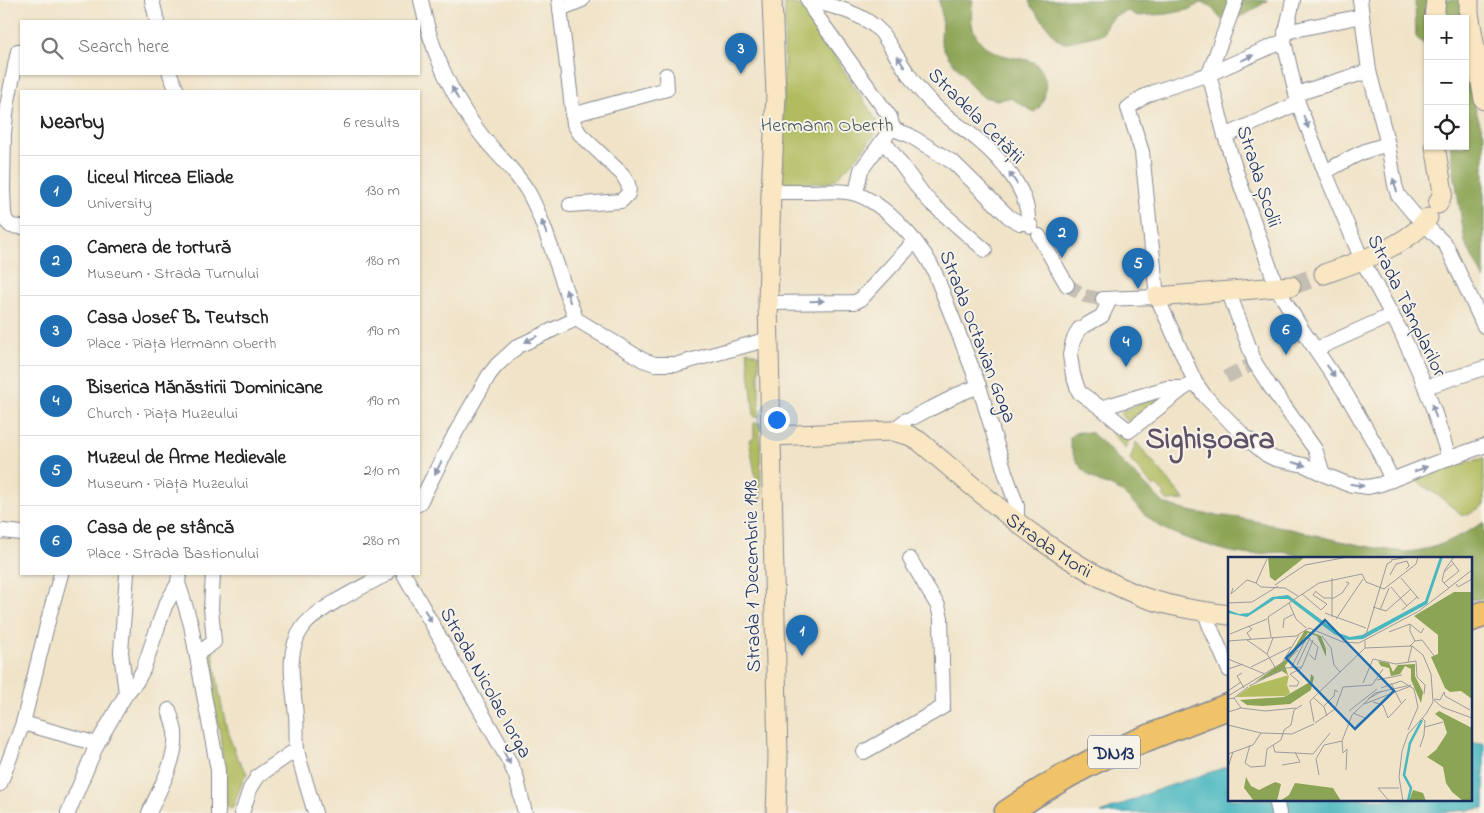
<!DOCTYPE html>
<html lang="en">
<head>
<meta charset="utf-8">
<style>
	body { margin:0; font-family:"Indie Flower",sans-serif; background:#f6f6f6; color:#222 }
	.controls { position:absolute; right:15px; top:15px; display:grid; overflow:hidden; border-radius:0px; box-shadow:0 1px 4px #0004 }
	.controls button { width:45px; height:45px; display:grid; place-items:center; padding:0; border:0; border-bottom:1px solid #e0e0e0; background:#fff; color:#222; font:25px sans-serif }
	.you { position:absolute; left:776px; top:419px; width:18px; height:18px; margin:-12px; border:4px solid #fff; border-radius:50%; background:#1a73e8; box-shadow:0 0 0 8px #1a73e833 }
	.badge { display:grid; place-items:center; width:32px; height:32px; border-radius:50%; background:#1f6fb2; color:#fff; font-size:16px; font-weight:700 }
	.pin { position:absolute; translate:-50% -41px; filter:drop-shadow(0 1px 2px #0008) }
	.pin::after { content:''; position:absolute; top:26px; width:18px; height:15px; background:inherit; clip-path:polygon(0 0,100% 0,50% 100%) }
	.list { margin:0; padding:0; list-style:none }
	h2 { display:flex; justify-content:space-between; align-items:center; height:65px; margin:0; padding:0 20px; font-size:21px }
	h2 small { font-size:16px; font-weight:400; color:#767676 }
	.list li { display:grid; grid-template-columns:32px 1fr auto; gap:15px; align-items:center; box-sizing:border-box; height:70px; padding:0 20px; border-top:1px solid #e0e0e0 }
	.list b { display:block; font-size:19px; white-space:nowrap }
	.list p { margin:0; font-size:16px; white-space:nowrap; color:#767676 }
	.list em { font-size:16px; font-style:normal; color:#767676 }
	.icon { flex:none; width:28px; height:28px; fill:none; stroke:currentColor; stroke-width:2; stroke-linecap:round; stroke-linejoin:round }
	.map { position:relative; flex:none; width:1484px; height:813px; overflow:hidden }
	.search { position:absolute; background:#fff; box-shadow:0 1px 4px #0004; left:20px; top:20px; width:400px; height:55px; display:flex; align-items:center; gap:12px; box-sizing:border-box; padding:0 18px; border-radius:0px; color:#767676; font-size:19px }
	.panel { position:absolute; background:#fff; box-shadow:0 1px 4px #0004; left:20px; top:90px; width:400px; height:485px; border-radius:0px }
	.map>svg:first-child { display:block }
</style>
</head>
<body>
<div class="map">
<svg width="1484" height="813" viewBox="0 0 1484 813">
	<rect width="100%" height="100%" fill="#f7f3e8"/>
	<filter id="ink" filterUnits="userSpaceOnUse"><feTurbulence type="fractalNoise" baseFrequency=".02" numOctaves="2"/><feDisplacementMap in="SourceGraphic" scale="10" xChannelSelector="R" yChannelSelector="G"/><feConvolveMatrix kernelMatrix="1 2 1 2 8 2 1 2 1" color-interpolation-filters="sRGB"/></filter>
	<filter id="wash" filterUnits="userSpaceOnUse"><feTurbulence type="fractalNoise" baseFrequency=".0096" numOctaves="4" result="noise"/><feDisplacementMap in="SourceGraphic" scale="20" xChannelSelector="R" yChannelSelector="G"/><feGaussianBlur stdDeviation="1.12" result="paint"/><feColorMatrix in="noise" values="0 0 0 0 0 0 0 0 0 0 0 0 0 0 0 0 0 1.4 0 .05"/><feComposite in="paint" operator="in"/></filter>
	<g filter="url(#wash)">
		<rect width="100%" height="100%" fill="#f0e3c8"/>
		<g fill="#b0bc5e" stroke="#66765e">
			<path d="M785,3C794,3 798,4 805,11L877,121L875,134L858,156L837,178L829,183H782Z"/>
			<path d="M747,350L759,355V417H755L754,416Z"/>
			<path d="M1168,395L1133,425L1122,417L1121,414L1123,411L1147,400Z"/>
			<path d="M1093,409L1131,436L1125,449Z"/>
			<path d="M754,423H760L761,503L760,502L749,440L754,438Z"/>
			<path d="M1136,442L1185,500L1167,501L1163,496L1165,494L1156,485L1154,487L1130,460Z"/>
			<path d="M1484,458V505L1468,515H1462L1440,497L1418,482L1421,474Z"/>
			<path d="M212,647C219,686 223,741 247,773C240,784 238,797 232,808H229L227,806L220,732L207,672L206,657L208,650Z"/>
		</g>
		<g fill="#8ca455" stroke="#546a5a">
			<path d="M939,0H973C967,29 977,48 1006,56C1016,59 1028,58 1036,64C1050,74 1048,104 1034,112L1016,101L1010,98L997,100L983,97L970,85L963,74L949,58L943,47L941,41L942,16Z"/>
			<path d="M1029,0H1268L1250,12L1235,19L1222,20C1213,12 1215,7 1202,2L1188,10L1168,14L1137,16L1128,11L1115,16L1108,22L1103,34L1064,43L1057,39L1031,6Z"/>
			<path d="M1415,0H1462V19H1428V48L1416,37Z"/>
			<path d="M1465,48C1469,77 1472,106 1484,133V280L1465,242L1450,146H1465Z"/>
			<path d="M1080,432L1092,433L1164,503C1187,514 1214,514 1239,518C1294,528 1348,546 1404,552C1434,551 1459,537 1484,522V599L1470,600V558H1301C1287,547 1261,556 1245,554C1233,553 1219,549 1208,545C1190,540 1166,532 1152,521C1139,511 1129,495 1114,488C1109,485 1102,484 1097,481C1082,472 1069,455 1070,437L1075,433Z"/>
		</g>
		<path fill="#48b7c0" stroke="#32738f" d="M1470,743H1484V808L1470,810L1433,813H1101L1154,791L1229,766V799H1470Z"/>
	</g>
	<g filter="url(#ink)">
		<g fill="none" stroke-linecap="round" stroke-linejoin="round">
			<g stroke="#c5bfb3" stroke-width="14" stroke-dasharray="14 7" stroke-linecap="butt">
				<path d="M1067,285L1085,296L1100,299"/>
				<path d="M1226,377L1255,363"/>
			</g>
			<path stroke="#c5bfb3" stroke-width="19" stroke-dasharray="19 9" stroke-linecap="butt" d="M1291,286L1324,274"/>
			<defs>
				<g id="street">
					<path d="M152,0L157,21"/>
					<path d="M421,0C430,47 450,94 479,132C494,152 514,169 527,190C538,208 544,228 551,247C559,271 567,295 576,319"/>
					<path d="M559,0L574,124L580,134L622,174L628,184L629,189L628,194L621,201L570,205"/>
					<path d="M808,0L814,12L890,117L893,129"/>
					<path d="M809,0C833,6 865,14 881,32C897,55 910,81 930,101C944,116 962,127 978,140C1001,159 1030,191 1028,223"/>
					<path d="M1293,0L1284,41L1298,103L1325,172L1362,260L1401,332L1421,376L1434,411L1449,458"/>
					<path d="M1360,0L1369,71L1388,145L1395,185L1398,195L1413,213L1446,245L1484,326"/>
					<path d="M560,9L582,0"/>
					<path d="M1285,32L1362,16"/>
					<path d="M1284,41L1209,74L1154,92L1143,97L1128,108L1142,152L1157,297L1195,382L1205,396L1244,436L1267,455L1275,459L1304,465L1323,474L1347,484L1368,487L1381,484L1435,463L1484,446"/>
					<path d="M18,51L7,106L4,133L3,189L4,214L6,221L11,226L21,227"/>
					<path d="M170,74L177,91"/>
					<path d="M1209,74L1225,136L1238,177L1277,288L1303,331L1346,394L1375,444L1392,480"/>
					<path d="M1209,74L1236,0"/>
					<path d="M1296,94L1369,71"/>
					<path d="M572,115L667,89L666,75"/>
					<path d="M1225,136L1298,103"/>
					<path d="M883,140L923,194L931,203L985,250"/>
					<path d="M1325,172C1345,161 1365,148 1388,145"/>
					<path d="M771,192C784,192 796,192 809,192C822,192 835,190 847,192C880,196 922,244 935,273L979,386L1005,472L1017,506V523"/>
					<path d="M856,193L861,170L889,132L893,129L909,135L954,163L1009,217L1020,223H1028L1031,226"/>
					<path d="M1039,236L1067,285"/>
					<path d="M1228,290L1255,363L1269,385L1315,449L1323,474"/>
					<path d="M1103,299L1157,297"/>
					<path d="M1110,299L1102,316L1079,329L1073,341L1070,355L1073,375L1079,392L1101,408L1167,388H1184L1195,382"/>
					<path d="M768,303L855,302L861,299L915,241"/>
					<path d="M576,319L643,360L655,364H678L769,339"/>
					<path d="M1316,349L1392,315"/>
					<path d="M1426,387L1484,368"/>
					<path d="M954,396L979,386"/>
					<path d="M932,408L950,399"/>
					<path d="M1101,408L1129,431L1184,388"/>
					<path d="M914,417L929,409"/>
					<path d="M892,431L906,420"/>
					<path d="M419,504L456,432L489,375L497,365L518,346L576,319"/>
					<path d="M0,532L3,531L21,533"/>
					<path d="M910,559L924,583"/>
					<path d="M404,574L509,761L516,776L525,813"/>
					<path d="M178,583L183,598L191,625L218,770V813"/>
					<path d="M1205,612L1209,624L1229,670"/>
					<path d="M197,654L214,642L211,608L213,574"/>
					<path d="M126,694L121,652L127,574"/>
					<path d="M23,723L97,744"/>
					<path d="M864,752L943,707L941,618L938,606L925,585"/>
					<path d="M0,784L23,723L50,613L61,574"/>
					<path d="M1276,799L1279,813"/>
					<path d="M68,813L97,744L126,694L137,681L143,670L165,606L178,583L179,574"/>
					<path d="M149,813C159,790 178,758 175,732C174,725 171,717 169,710"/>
					<path d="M242,813L250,789L258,776L297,749"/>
					<path d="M315,813C309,792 302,771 297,750C296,742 297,726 296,716C294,687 284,653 303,627C316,609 366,585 387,574"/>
				</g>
				<g id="secondary">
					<path d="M772,0L776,95L771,192L768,303L778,756L776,813"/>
					<path d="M1469,0V13L1484,100"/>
					<path d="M1434,19L1436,0"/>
					<path d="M1435,146L1443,192L1438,204"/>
					<path d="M1324,274C1355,263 1408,246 1428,218"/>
					<path d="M1157,297L1291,286"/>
					<path id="s1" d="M772,436L892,431L908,435L919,441C989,500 1057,563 1143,597C1171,607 1200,611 1229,615"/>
				</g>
				<g id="highway">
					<path d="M1470,619L1484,614"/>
					<path d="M1007,813C1033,795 1061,778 1090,763C1135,741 1182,725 1229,706"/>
				</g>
			</defs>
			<use href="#street" stroke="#868993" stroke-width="16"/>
			<use href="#secondary" stroke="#868993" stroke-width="21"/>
			<use href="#highway" stroke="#868993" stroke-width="28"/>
			<use href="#street" stroke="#fff" stroke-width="14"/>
			<use href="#secondary" stroke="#f9e7c3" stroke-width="19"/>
			<use href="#highway" stroke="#f1c369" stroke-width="25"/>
		</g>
		<defs><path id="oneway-solid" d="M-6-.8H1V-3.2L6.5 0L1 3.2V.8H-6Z" transform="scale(1.25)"/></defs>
		<g fill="#8d97ae">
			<use href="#oneway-solid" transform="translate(1247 58) rotate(-24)"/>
			<use href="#oneway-solid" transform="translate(901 62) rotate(-123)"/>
			<use href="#oneway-solid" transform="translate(455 93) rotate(-118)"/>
			<use href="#oneway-solid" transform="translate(1306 122) rotate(69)"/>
			<use href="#oneway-solid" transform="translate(1013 178) rotate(-124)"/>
			<use href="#oneway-solid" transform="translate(1395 185) rotate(-107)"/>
			<use href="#oneway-solid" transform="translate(544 227) rotate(-110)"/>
			<use href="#oneway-solid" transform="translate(568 296) rotate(-109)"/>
			<use href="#oneway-solid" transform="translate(817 301) rotate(-1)"/>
			<use href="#oneway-solid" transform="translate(531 339) rotate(153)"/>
			<use href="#oneway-solid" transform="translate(1331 371) rotate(55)"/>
			<use href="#oneway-solid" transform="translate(1434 411) rotate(-108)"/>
			<use href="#oneway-solid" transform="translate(1299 464) rotate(15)"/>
			<use href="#oneway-solid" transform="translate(438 468) rotate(118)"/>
			<use href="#oneway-solid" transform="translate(1421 469) rotate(-21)"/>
			<use href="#oneway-solid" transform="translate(1357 485) rotate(9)"/>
			<use href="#oneway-solid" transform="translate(428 616) rotate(61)"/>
			<use href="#oneway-solid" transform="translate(507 758) rotate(63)"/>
		</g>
	</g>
	<g text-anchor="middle" stroke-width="4" stroke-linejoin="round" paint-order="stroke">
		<rect fill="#f7f3e8" stroke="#5d6a87" stroke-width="1" x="1088" y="735.5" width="52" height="33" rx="4"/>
		<g font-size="19" font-weight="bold" fill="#1b2f5e">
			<text x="1114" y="759">DN13</text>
		</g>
		<g font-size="20" fill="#1b2f5e" stroke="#f7f3e8">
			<text transform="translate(977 115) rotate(45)" y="7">Stradela Cetății</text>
			<text transform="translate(1260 176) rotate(72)" y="7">Strada Școlii</text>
			<text transform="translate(1408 305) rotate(64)" y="7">Strada Tâmplarilor</text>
			<text transform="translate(979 336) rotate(69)" y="7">Strada Octavian Goga</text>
			<text dy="7" stroke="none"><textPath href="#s1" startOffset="316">Strada Morii</textPath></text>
			<text transform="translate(751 576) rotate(-91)" y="7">Strada 1 Decembrie 1918</text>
			<text transform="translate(487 682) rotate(61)" y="7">Strada Nicolae Iorga</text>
		</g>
		<g font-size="20" fill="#48595e" stroke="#f7f3e8">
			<text x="827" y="131">Hermann Oberth</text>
		</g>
		<g font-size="30" font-weight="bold" fill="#5f5268" stroke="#f7f3e8">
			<text x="1210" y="448">Sighișoara</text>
		</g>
	</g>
	<g transform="translate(1228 557)">
		<rect width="244" height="244" fill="#f0e3c8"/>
		<path d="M61,118L59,128L62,136L57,139L8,140L23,129Z" fill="#b0bc5e"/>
		<path d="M40,0H77L47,24L42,20ZM226,35H244V142L233,134L222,135L217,131L203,100L210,97V78L186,59ZM77,73L93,79L98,92V100L89,79L80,76L57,109L60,118L54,114L27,125L60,101ZM150,104L161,106L165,115L170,108L187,107V119L195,135L193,146L183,123V112L177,109L172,117L163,119L161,111L153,109ZM83,117L86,120L83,133L62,147L35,149L19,148L12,143L56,140L82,125ZM211,154L244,171V244H235L224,235L218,226L215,210L199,200L208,193L219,176L215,163L207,157ZM18,220L23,229L31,233L47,225L53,227L49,244H26L16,231ZM67,226L105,231L113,244H52L61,238ZM185,233L195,236L198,244H181Z" fill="#8ca455"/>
		<path d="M212,0H215L199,47L135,82L120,83L106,77L60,42H47L19,60L0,56V53L11,57L21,56L44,40L60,38L111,76L122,80L134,78L197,44Z" fill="#48b7c0"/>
		<path fill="none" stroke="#48b7c0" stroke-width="2.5" d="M180,244L183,231L176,218L182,186L194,163"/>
		<path fill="none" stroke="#9b9b9e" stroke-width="1" d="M39,2L28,26L33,30L57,31L70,39M163,3L180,0M216,14L226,0M162,18L168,7L179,4L181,9L178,12M104,21V60M173,21L191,42M216,26L231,14L223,3M228,27L230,30L244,22M47,28L77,8L120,0M163,30L179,49M5,31L3,37L19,23L28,26M221,31L214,24L216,15L226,6M87,34L96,41H104M88,34L85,38L99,47M74,37L93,53L99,47M104,42L114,36L121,26L118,25M0,46L24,45L50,29M61,46L68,62L78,71M145,50L158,54L183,32M152,53L161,31M174,53L189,40M97,56L138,71M108,62L135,22M182,67V74L187,84L182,89M182,67L193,76L196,71M20,69L24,72L19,76L23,82M55,71L56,62L66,57M161,75L182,67M2,77L39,62M94,79L103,91L106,108L112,115M43,80L40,60L91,26L134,17L138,25L156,32L188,7L190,0M137,81L159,7L164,4M19,83L39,97L47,110M0,84L68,79L81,71L115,85L131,86L191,54L244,13M187,84L194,83L207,100M137,91L184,89L195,98L203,117L205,145L198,157L180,177L174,194L171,220L175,244M39,97L45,81M0,102L37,117M145,102L168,107L188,104L189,120L197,128L196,137M58,104L70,93M180,105L184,89M69,108L82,81M23,110L63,90M74,110L85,83M63,111L79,80L90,90L87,103L81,97M0,112L15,107M14,116L9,119L16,131M149,123L174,118M135,126L145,102M163,126L173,146M21,129L58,111L74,110M61,129H69L71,125L62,117L74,111M115,130L144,128L155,112M153,131L173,124L186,132L190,150L180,173M0,134L13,125M0,139L54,106L71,78M6,141L20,130M86,141L96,150L99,159M0,142L6,141L13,151M140,142L154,134M206,142L212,143L216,135L217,139L242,153M206,143L214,150L244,161M145,145L155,148L160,161L178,142M136,147L183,129M96,149L106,139L107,133L110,135M121,154L149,132M0,155L13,151L37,154L68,151M125,156L137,161L128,169M86,165L82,144L137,91V84M87,166L107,152L115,130M0,168L33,176L64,177L86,167M197,170L215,165M22,188L17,206L23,210L37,209L39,192L53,183L56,173L63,168L66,153L74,148M45,188L47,195L85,197L102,176M192,190L196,178L197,164L194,161M0,197L25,188L33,176M54,208L72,205L67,195M0,210L5,195M118,213L119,192L115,196L114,184L124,158L147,136L183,128M91,218L88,202L96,188L114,184M161,244L150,231H171"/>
		<path fill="#1f6fb2" fill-opacity="0.15" stroke="#1f6fb2" stroke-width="2.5" d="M97,63L166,134L127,172L58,101Z"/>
		<rect width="244" height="244" fill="none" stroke="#1b2f5e" stroke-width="2.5"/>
	</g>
</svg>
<div class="controls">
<button>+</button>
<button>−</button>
<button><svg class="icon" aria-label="locate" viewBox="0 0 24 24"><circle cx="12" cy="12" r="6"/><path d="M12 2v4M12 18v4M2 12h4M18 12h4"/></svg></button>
</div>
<div class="you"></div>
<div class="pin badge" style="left:802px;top:656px">1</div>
<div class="pin badge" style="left:1062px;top:258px">2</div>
<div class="pin badge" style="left:741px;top:74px">3</div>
<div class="pin badge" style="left:1126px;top:367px">4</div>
<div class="pin badge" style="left:1138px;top:289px">5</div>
<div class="pin badge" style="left:1286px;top:355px">6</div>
<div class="search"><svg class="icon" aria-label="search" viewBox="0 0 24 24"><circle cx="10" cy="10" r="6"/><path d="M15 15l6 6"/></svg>Search here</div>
<section class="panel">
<h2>Nearby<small>6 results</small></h2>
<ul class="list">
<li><span class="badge">1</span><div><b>Liceul Mircea Eliade</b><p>University</p></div><em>130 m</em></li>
<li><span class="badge">2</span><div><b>Camera de tortură</b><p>Museum · Strada Turnului</p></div><em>180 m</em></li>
<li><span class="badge">3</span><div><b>Casa Josef B. Teutsch</b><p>Place · Piața Hermann Oberth</p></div><em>190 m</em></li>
<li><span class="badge">4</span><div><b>Biserica Mănăstirii Dominicane</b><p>Church · Piața Muzeului</p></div><em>190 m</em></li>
<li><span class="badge">5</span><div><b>Muzeul de Arme Medievale</b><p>Museum · Piața Muzeului</p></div><em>210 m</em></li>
<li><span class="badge">6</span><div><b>Casa de pe stâncă</b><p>Place · Strada Bastionului</p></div><em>280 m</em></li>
</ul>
</section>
</div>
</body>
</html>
